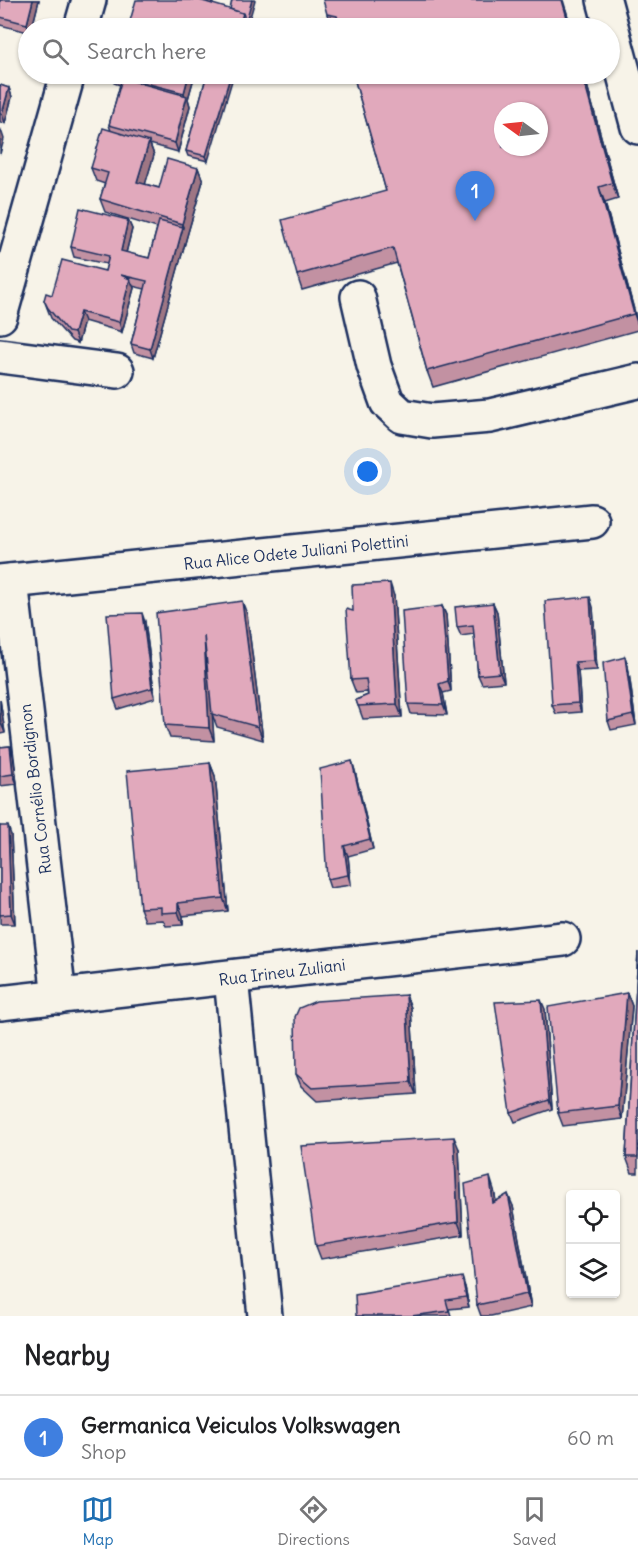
<!DOCTYPE html>
<html lang="en">
<head>
<meta charset="utf-8">
<style>
	body { margin:0; font-family:Delius,sans-serif; background:#f2f2f2; color:#202124 }
	.controls { position:absolute; right:18px; bottom:18px; display:grid; overflow:hidden; border-radius:6px; box-shadow:0 2px 4px #0004 }
	.controls button { width:54px; height:54px; display:grid; place-items:center; padding:0; border:0; border-bottom:2px solid #e0e0e0; background:#fff; color:#202124; font:30px sans-serif }
	.compass { position:absolute; left:494px; top:102px; width:54px; height:54px; border-radius:50%; background:#fff; box-shadow:0 2px 4px #0004; rotate:285deg }
	.you { position:absolute; left:368px; top:472px; width:21px; height:21px; margin:-15px; border:4px solid #fff; border-radius:50%; background:#1a73e8; box-shadow:0 0 0 9px #1a73e833 }
	.badge { display:grid; place-items:center; width:39px; height:39px; border-radius:50%; background:#1f6fb2; color:#fff; font-size:20px; font-weight:700 }
	.pin { position:absolute; translate:-50% -50px; filter:drop-shadow(0 2px 3px #0008) }
	.pin::after { content:''; position:absolute; top:32px; width:21px; height:18px; background:inherit; clip-path:polygon(0 0,100% 0,50% 100%) }
	.list { margin:0; padding:0; list-style:none }
	h2 { display:flex; justify-content:space-between; align-items:center; height:78px; margin:0; padding:0 24px; font-size:26px }
	h2 small { font-size:20px; font-weight:400; color:#757577 }
	.list li { display:grid; grid-template-columns:39px 1fr auto; gap:18px; align-items:center; box-sizing:border-box; height:84px; padding:0 24px; border-top:2px solid #e0e0e0 }
	.list b { display:block; font-size:22px; white-space:nowrap }
	.list p { margin:0; font-size:20px; white-space:nowrap; color:#757577 }
	.list em { font-size:20px; font-style:normal; color:#757577 }
	.icon { flex:none; width:33px; height:33px; fill:none; stroke:currentColor; stroke-width:2; stroke-linecap:round; stroke-linejoin:round }
	.map { position:relative; flex:none; width:638px; height:1316px; overflow:hidden }
	.search { position:absolute; background:#fff; box-shadow:0 2px 4px #0004; left:18px; right:18px; top:18px; height:66px; display:flex; align-items:center; gap:15px; box-sizing:border-box; padding:0 21px; border-radius:33px; color:#757577; font-size:22px }
	.sheet { height:162px; background:#fff }
	nav { display:flex; justify-content:space-around; align-items:center; box-sizing:border-box; height:84px; border-top:2px solid #e0e0e0; background:#fff; font-size:16px; color:#757577 }
	nav a { display:grid; justify-items:center; gap:3px }
	nav .on { color:#1f6fb2 }
	.map>svg:first-child { display:block }
</style>
</head>
<body>
<div class="map">
<svg width="638" height="1316" viewBox="0 0 638 1316">
	<rect width="100%" height="100%" fill="#f7f3e8"/>
	<filter id="ink" filterUnits="userSpaceOnUse"><feTurbulence type="fractalNoise" baseFrequency=".0167" numOctaves="2"/><feDisplacementMap in="SourceGraphic" scale="12" xChannelSelector="R" yChannelSelector="G"/><feConvolveMatrix kernelMatrix="1 2 1 2 8 2 1 2 1" color-interpolation-filters="sRGB"/></filter>
	<g filter="url(#ink)">
		<g fill="none" stroke-linecap="round" stroke-linejoin="round">
			<defs>
				<g id="minor">
					<path d="M604,0L638,127"/>
					<path d="M81,28L89,0"/>
					<path d="M358,297L374,366L387,402L402,416L432,421L490,416L638,381"/>
					<path d="M0,316L68,74"/>
					<path d="M0,356L117,371"/>
					<path d="M11,581L59,997"/>
					<path d="M0,582L592,521"/>
					<path d="M231,978L265,1316"/>
					<path d="M0,1003L563,939"/>
				</g>
			</defs>
			<use href="#minor" stroke="#1b2f5e" stroke-width="38"/>
			<use href="#minor" stroke="#f7f3e8" stroke-width="33"/>
		</g>
		<g fill="#c291a2" stroke="#1b2f5e" stroke-width="1.5">
			<path d="M0,0H39L32,28H28V32L0,25Z"/>
			<path d="M566,10L571,28H332L327,14Z"/>
			<path d="M111,74H195L188,99L190,106L178,152L150,144L154,155L145,184L159,188L198,168L203,181L187,236L153,358L134,353L131,344L145,289L133,286L134,288L122,332L84,321L78,343L72,341L51,318L44,300L105,271L107,264L74,257L71,247L128,220L132,229L126,253L149,258L157,228L105,212L100,199L105,184L96,181L91,168L111,131L109,125L120,85L114,83Z"/>
			<path d="M207,74L208,161L188,156L186,151Z"/>
			<path d="M353,74H584L618,199L605,203L638,324V330L433,387L427,371L397,263L302,290L297,275L386,191Z"/>
			<path d="M0,85L9,88L12,97L5,123L0,122Z"/>
			<path d="M394,596L402,717L363,719L356,700L368,695L367,692L356,693L351,680L353,611Z"/>
			<path d="M493,603L497,612L504,682L482,684L478,675L474,634L461,636L457,627Z"/>
			<path d="M442,606L446,615L451,691L443,693L447,715L411,714L408,704Z"/>
			<path d="M593,607L597,670L578,671L581,712L556,714L552,705Z"/>
			<path d="M247,614L263,740L217,727L212,714L214,741L170,738L165,725Z"/>
			<path d="M145,622L155,698L118,709L114,699Z"/>
			<path d="M625,657L628,666L636,725L611,730L608,721Z"/>
			<path d="M0,699L5,733L0,734Z"/>
			<path d="M10,746L13,755L17,784L0,786V747Z"/>
			<path d="M352,761L355,771L373,849L348,856L351,885L330,888L327,879Z"/>
			<path d="M210,763L215,776L228,911L183,916V925L166,926L163,920L145,921L140,908Z"/>
			<path d="M0,826L11,835L15,924H0Z"/>
			<path d="M638,952V1173H632L626,1157Z"/>
			<path d="M627,993L632,1006L622,1119L563,1126L558,1113Z"/>
			<path d="M406,995L411,1008L416,1094L317,1101L301,1086L296,1074Z"/>
			<path d="M545,1009L552,1109L515,1122L511,1113Z"/>
			<path d="M459,1149L463,1235L321,1259L316,1246Z"/>
			<path d="M494,1190L496,1201L513,1206L531,1307L491,1316H481L477,1305Z"/>
			<path d="M465,1287L469,1307L449,1309L451,1316H356Z"/>
		</g>
		<g fill="#9e7684" stroke="#1b2f5e" stroke-width="1.5">
			<path d="M33,0H39L32,28H29L27,24Z"/>
			<path d="M208,0H214L210,14L207,5Z"/>
			<path d="M252,0H255L247,28H239L243,13Z"/>
			<path d="M563,0L566,10L571,28H570Z"/>
			<path d="M189,74H195L188,99L190,106L178,152L175,143L186,100L184,93Z"/>
			<path d="M231,74H234L208,161L206,156Z"/>
			<path d="M582,74H584L618,199L612,183Z"/>
			<path d="M9,88L12,97L5,123L2,114Z"/>
			<path d="M1,130L4,139L0,154V132Z"/>
			<path d="M149,142L154,155L142,195L137,182Z"/>
			<path d="M198,168L203,181L187,236L153,358L150,349L183,227L182,224Z"/>
			<path d="M599,187L605,203L638,325L634,314Z"/>
			<path d="M128,220L132,229L124,261L121,251Z"/>
			<path d="M130,279L134,288L122,332L119,322Z"/>
			<path d="M80,312L84,321L78,343L74,333Z"/>
			<path d="M390,583L394,596L402,717L397,704Z"/>
			<path d="M590,597L593,607L597,670L594,661Z"/>
			<path d="M242,601L247,614L263,740L258,727Z"/>
			<path d="M493,603L497,612L504,682L500,673Z"/>
			<path d="M442,606L446,615L451,691L448,681Z"/>
			<path d="M142,613L145,622L155,698L152,688Z"/>
			<path d="M204,635L208,648L214,741L209,728Z"/>
			<path d="M625,657L628,666L636,725L633,715Z"/>
			<path d="M575,662L578,671L581,712L578,703Z"/>
			<path d="M439,684L443,693L447,715L443,705Z"/>
			<path d="M0,699L5,733L1,723L0,715Z"/>
			<path d="M10,746L13,755L17,784L13,774Z"/>
			<path d="M352,761L355,771L373,849L370,839Z"/>
			<path d="M210,763L215,776L228,911L223,898Z"/>
			<path d="M8,826L11,835L15,924L11,914Z"/>
			<path d="M344,846L348,856L351,885L348,875Z"/>
			<path d="M178,903L183,916V925L178,912Z"/>
			<path d="M627,993L632,1006L622,1119L618,1106Z"/>
			<path d="M406,995L411,1008L416,1094L411,1082Z"/>
			<path d="M541,1000L545,1009L552,1109L549,1100Z"/>
			<path d="M454,1137L459,1149L463,1235L458,1222Z"/>
			<path d="M490,1177L494,1190L498,1216L493,1203Z"/>
			<path d="M508,1194L513,1206L531,1307L527,1294Z"/>
			<path d="M462,1277L465,1287L469,1307L466,1297Z"/>
		</g>
		<g fill="#e1a9bc" stroke="#1b2f5e" stroke-width="1.5" fill-rule="evenodd">
			<path d="M0,0H33L27,24L0,17Z"/>
			<path d="M136,0H199L243,13L239,28H128Z"/>
			<path d="M232,0H252L246,21L243,13L230,9Z"/>
			<path d="M323,0H562L570,28H341L337,16L327,14Z"/>
			<path d="M111,74H189L184,93Z"/>
			<path d="M207,74H231L206,156L186,151Z"/>
			<path d="M353,74H582L612,183L599,187L634,314L427,371L393,248L297,275L282,220L386,191ZM503,111H539V147H503Z"/>
			<path d="M122,78L187,96L175,143L109,125Z"/>
			<path d="M0,85L9,88L2,114H0Z"/>
			<path d="M103,128L149,142L137,182L159,188L167,159L198,168L182,224L100,199L108,173L91,168Z"/>
			<path d="M80,208L128,220L121,251L149,258L159,221L183,227L150,349L131,344L147,281L121,275L130,279L119,322L80,312L74,333L68,332L48,308L44,300L46,293L52,295L62,260L105,271L109,256L71,247Z"/>
			<path d="M390,583L397,704L358,706L356,700L368,695L366,679L351,680L346,609L353,611L352,585Z"/>
			<path d="M590,597L594,661L575,662L578,703L552,705L545,601Z"/>
			<path d="M242,601L258,727L212,714L204,635L209,728L165,725L156,613Z"/>
			<path d="M493,603L500,673L478,675L473,625L457,627L455,607Z"/>
			<path d="M442,606L448,681L439,684L443,705L408,704L402,611Z"/>
			<path d="M142,613L152,688L114,699L107,614Z"/>
			<path d="M625,657L633,715L608,721L603,663Z"/>
			<path d="M10,746L13,774L0,776V747Z"/>
			<path d="M352,761L370,839L344,846L348,875L327,879L320,769Z"/>
			<path d="M210,763L223,898L178,903V912L161,913V907L140,908L127,771Z"/>
			<path d="M0,826H8L11,914L0,915Z"/>
			<path d="M638,952V1157H626Z"/>
			<path d="M627,993L618,1106L558,1113L548,1007Z"/>
			<path d="M406,995L411,1082L312,1088L296,1074L295,1017L299,1008L316,1001Z"/>
			<path d="M541,1000L549,1100L511,1113L495,1002Z"/>
			<path d="M454,1137L458,1222L316,1246L301,1146Z"/>
			<path d="M490,1177L493,1203L508,1194L527,1294L477,1305L465,1184Z"/>
			<path d="M462,1277L466,1297L446,1300L449,1311L411,1316H356L355,1295Z"/>
		</g>
	</g>
	<g text-anchor="middle" stroke-width="5" stroke-linejoin="round" paint-order="stroke">
		<g font-size="16" fill="#1b2f5e" stroke="#f7f3e8">
			<text transform="translate(296 552) rotate(-6)" y="6">Rua Alice Odete Juliani Polettini</text>
			<text transform="translate(35 789) rotate(-97)" y="6">Rua Cornélio Bordignon</text>
			<text transform="translate(282 972) rotate(-7)" y="6">Rua Irineu Zuliani</text>
		</g>
	</g>
</svg>
<div class="controls">
<button><svg class="icon" aria-label="locate" viewBox="0 0 24 24"><circle cx="12" cy="12" r="6"/><path d="M12 2v4M12 18v4M2 12h4M18 12h4"/></svg></button>
<button><svg class="icon" aria-label="layers" viewBox="0 0 24 24"><path d="M12 4l9 5-9 5-9-5zM3 14l9 5 9-5"/></svg></button>
</div>
<svg class="compass" viewBox="-18 -18 36 36"><path d="M0-13l5 13h-10z" fill="#e53935"/><path d="M0 13l5-13h-10z" fill="#757577"/></svg>
<div class="you"></div>
<div class="pin badge" style="left:475px;top:221px;background:#3f7fe0">1</div>
<div class="search"><svg class="icon" aria-label="search" viewBox="0 0 24 24"><circle cx="10" cy="10" r="6"/><path d="M15 15l6 6"/></svg>Search here</div>
</div>
<section class="sheet">
<h2>Nearby<small></small></h2>
<ul class="list">
<li><span class="badge" style="background:#3f7fe0">1</span><div><b>Germanica Veiculos Volkswagen</b><p>Shop</p></div><em>60 m</em></li>
</ul>
</section>
<nav>
<a class="on"><svg class="icon" aria-label="map" viewBox="0 0 24 24"><path d="M3 6l6-2 6 2 6-2v14l-6 2-6-2-6 2zM9 4v14M15 6v14"/></svg>Map</a>
<a><svg class="icon" aria-label="directions" viewBox="0 0 24 24"><path d="M12 3l9 9-9 9-9-9zM9 14v-3h6M13 9l2 2-2 2"/></svg>Directions</a>
<a><svg class="icon" aria-label="saved" viewBox="0 0 24 24"><path d="M7 4h10v16l-5-4-5 4z"/></svg>Saved</a>
</nav>
</body>
</html>
